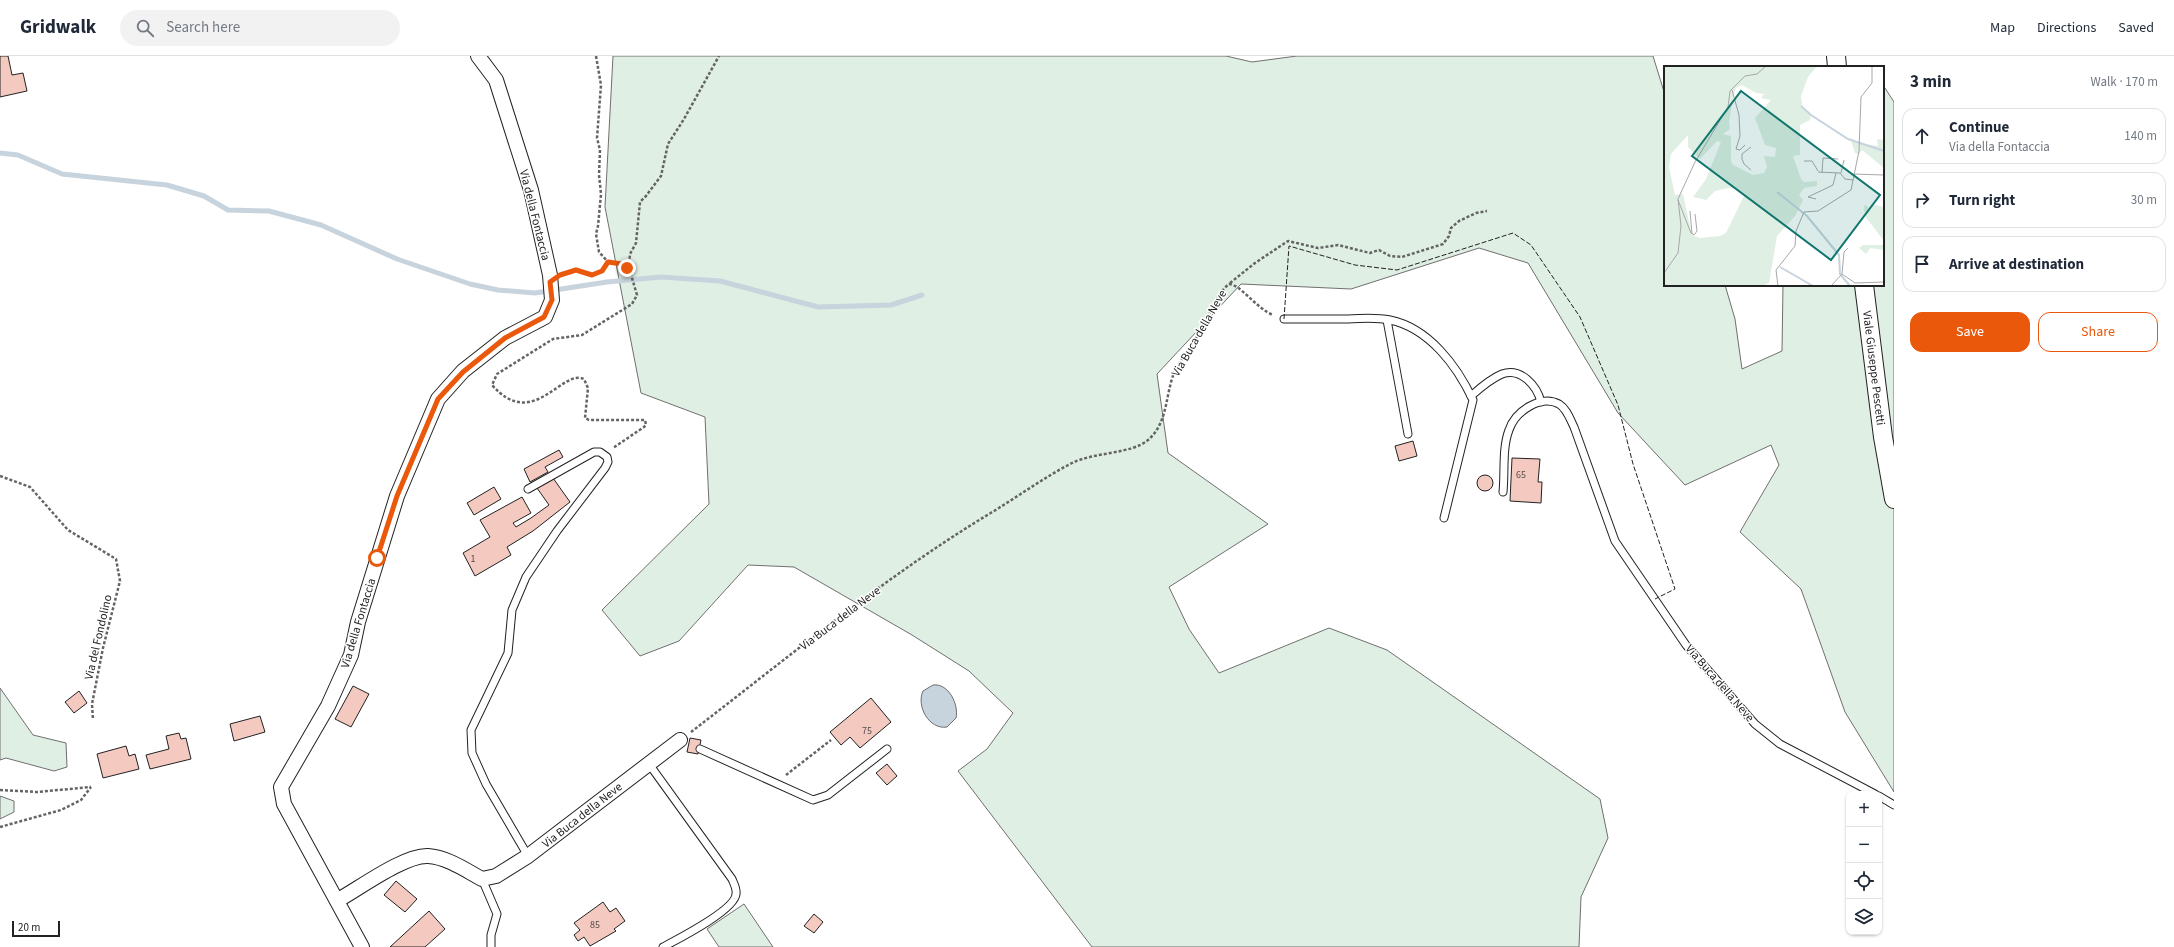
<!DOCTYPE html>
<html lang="en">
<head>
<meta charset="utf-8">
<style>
	body { margin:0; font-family:"Source Sans 3",sans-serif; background:#f2f2f3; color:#1f2937 }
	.controls { position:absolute; right:12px; bottom:12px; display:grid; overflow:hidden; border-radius:8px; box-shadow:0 1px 3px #0004 }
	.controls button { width:36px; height:36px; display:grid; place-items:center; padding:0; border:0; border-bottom:1px solid #e0e1e3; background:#fff; color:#1f2937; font:20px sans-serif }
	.scale { position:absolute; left:12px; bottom:10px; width:48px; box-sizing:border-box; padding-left:4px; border:2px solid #222; border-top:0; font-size:11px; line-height:14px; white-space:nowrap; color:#222; -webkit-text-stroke:3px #fff; paint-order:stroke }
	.stop { position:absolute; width:12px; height:12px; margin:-9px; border:3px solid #ea580c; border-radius:50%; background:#fff }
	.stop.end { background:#ea580c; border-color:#fff; box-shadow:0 1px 4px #0008 }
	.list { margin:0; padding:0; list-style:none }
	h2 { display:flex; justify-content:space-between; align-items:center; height:52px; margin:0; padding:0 16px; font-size:17px }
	h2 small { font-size:13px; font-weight:400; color:#747a83 }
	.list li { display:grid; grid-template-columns:26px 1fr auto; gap:12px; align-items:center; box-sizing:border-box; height:56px; margin:0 8px 8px; padding:0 8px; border:1px solid #e0e1e3; border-radius:12px }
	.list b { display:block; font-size:15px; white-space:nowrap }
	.list p { margin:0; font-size:13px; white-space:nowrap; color:#747a83 }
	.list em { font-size:13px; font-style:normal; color:#747a83 }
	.actions { display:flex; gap:8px; padding:12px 16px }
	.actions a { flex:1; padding:9px 0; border:1px solid #ea580c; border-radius:12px; text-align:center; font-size:14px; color:#ea580c }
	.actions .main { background:#ea580c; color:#fff }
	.icon { flex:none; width:22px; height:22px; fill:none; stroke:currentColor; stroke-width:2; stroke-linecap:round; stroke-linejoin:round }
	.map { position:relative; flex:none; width:1894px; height:891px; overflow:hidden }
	header { display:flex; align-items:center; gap:24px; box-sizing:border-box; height:56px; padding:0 20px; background:#fff; border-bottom:1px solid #e0e1e3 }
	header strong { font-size:19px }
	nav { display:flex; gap:22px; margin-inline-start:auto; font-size:14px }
	.search { width:280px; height:36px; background:#f2f2f3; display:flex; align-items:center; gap:10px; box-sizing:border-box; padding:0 14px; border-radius:22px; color:#747a83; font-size:15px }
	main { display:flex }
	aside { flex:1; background:#fff }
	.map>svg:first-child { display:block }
</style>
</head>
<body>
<header>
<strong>Gridwalk</strong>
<div class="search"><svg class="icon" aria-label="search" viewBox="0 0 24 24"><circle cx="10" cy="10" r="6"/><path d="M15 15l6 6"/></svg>Search here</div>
<nav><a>Map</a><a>Directions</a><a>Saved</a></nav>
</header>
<main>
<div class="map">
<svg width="1894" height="891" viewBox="0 0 1894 891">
	<rect width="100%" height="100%" fill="#fff"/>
	<g fill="#e0efe3" stroke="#6f6f6f">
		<path d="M613,0H1226L1252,6L1297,0H1653L1665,39V229H1725L1735,263L1742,313L1782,295L1783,229H1883V29L1894,46V736L1845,656L1801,533L1740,476L1779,409L1771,389L1685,429L1618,357L1528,207L1479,192L1351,233L1241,228L1157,318L1168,397L1268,468L1169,531L1189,573L1219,617L1329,572L1387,594L1600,743L1608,782L1581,841L1579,891H1092L958,715L987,693L1013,657L969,615L912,579L794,511L748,509L679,585L640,600L602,554L709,448L705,361L641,337L605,151Z"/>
		<path d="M0,632L33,679L66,687L67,711L54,715L6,702L0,704Z"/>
		<path d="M0,740L14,745V756L0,763Z"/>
		<path d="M744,848L773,891H719L707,873Z"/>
	</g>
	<path fill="#c7d3dd" stroke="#6f6f6f" d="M933,629C949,627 959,649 956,662L947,671C929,674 916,650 923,635Z"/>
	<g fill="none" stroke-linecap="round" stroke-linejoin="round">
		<path stroke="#c7d3dd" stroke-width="5" d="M0,97L18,99L62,118L167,129L204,140L228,154L269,155L321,169L397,203L470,228L498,234L535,237L607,226L661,221L720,225L818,251L891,249L922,239"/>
	</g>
	<g fill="#f3c9c0" stroke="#222">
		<path d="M0,0H8L12,19L23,17L27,35L0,41Z"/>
		<path d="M1413,385L1417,400L1399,405L1395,390Z"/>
		<path d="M559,394L563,401L545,411L548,416L530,426L524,413Z"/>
		<path d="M1512,402L1540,403L1538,426H1542L1541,447L1510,445Z"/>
		<circle cx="1485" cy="427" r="8"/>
		<path d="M553,422L570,446L533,475L507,491L511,499L475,520L463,497L490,481L480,464L522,441L531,457L513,467L516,471L531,462L549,449L537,432Z"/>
		<path d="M494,431L501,443L474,459L467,447Z"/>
		<path d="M353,630L369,638L351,671L335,663Z"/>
		<path d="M79,635L87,647L74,657L65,646Z"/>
		<path d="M871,642L891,666L860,692L850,681L841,689L830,676Z"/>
		<path d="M260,660L265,676L234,685L230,668Z"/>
		<path d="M179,677L181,683L186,682L191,703L150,713L146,699L169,693L166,680Z"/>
		<path d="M690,682L701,684L698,698L687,696Z"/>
		<path d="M126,690L129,700L135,698L139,713L103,722L97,698Z"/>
		<path d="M887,708L897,720L887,729L876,717Z"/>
		<path d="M396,825L417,843L405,856L384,839Z"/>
		<path d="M603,846L610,856L616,852L625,865L614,873L616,875L590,890L584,881L578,885L574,879L580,874L574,867Z"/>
		<path d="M429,855L445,873L425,891H390Z"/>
		<path d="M814,858L823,866L814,877L804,870Z"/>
	</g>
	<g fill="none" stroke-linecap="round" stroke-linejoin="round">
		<defs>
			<g id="service">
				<path d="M1284,263C1305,263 1326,263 1348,263C1362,262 1376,261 1390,264C1429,272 1457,310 1473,344L1444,462"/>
				<path d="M1387,264L1408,378"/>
				<path d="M1471,340C1480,332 1490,323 1502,318C1521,311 1537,330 1541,346"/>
				<path d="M1503,436C1505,416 1502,392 1509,374C1515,356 1540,338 1559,348C1567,353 1570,363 1574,371L1615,485L1686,589L1755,668L1780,688L1875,738"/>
				<path d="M700,693L813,744L828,739L887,693"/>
				<path d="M649,708L732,823C734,828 737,833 736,838C735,854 678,883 663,891"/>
				<path d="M1879,740L1894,749"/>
				<path d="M528,800L486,728L472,697L471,674L508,597L512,554L526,521L557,475L605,412L608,406L607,401L600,396H594L528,433"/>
				<path d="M482,823L497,858L491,879V891"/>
			</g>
			<g id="minor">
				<path d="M338,844C360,832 404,799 428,800C447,801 467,815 482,823L496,820L528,800L680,684"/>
				<path d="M362,891L284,748L281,731L328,650L351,599L358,566L397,440L438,343L463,315L505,282L545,261L552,244L550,219L531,134L496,24L478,0"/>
			</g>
			<g id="tertiary">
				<path d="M1836,0L1837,11"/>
				<path d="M1864,229L1883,381L1894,443"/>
			</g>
		</defs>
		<use href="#service" stroke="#222" stroke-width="9"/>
		<use href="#minor" stroke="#222" stroke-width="16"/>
		<use href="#tertiary" stroke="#222" stroke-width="20"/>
		<g stroke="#646464" stroke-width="2.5" stroke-dasharray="3 2" stroke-linecap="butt">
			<path d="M596,0L601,29L597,82L600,94L599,119L601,138L598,170L596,178L599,196L608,206L622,208L624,212H629L637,239L632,248L582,279L553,283L497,318L492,329C533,376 562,312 584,323L588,332L585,362L589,364H645L646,369L644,371L613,392"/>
			<path d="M627,212L629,209L630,198L636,187L640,146L646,140L661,120L668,88L684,63L719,0"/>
			<path d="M564,218L576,213L592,219L602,215L608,206"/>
			<path d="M1230,227L1255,207L1288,185L1318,192L1338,189L1370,197L1379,194L1390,200L1402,201L1443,188L1449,180L1451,172L1459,165L1476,157L1487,155"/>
			<path d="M0,420L30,431L68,474L116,503L120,525L103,592L92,648L93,664"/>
			<path d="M691,676C790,600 887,519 994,455C1020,439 1045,421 1072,407C1094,396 1132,398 1148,384C1168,367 1165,340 1174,317C1180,303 1192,291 1199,277C1209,262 1215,239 1229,228C1240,228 1257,253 1273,259"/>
			<path d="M786,719L831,684"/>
			<path d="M0,734L37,736L91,731"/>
			<path d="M0,771L61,754L81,744L91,731"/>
		</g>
		<use href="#service" stroke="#fff" stroke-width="7"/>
		<use href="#minor" stroke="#fff" stroke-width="14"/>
		<use href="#tertiary" stroke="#fff" stroke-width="18"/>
		<path stroke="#222" stroke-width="1" stroke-dasharray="5 2" stroke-linecap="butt" d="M1284,263L1289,190L1355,209L1397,214L1513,177L1531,189L1580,261L1618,349L1633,408L1675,533L1655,543"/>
	</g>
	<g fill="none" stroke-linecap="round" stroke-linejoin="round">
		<path stroke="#ea580c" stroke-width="5" d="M377,502L397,440L438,343L463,316L505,282L544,261L552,244L550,226L560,219L576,214L592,219L602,215L608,206L622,208L627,212"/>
	</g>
	<g text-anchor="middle" stroke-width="3" stroke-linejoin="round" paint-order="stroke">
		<g font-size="10" fill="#564c4a">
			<text x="1521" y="422">65</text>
			<text x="473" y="506">1</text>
			<text x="867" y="678">75</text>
			<text x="595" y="872">85</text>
		</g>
		<g font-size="12" fill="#222" stroke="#fff">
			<text transform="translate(535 159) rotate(76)" y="4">Via della Fontaccia</text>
			<text transform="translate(1199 277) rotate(-60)" y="4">Via Buca della Neve</text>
			<text transform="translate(1874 312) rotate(83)" y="4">Viale Giuseppe Pescetti</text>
			<text transform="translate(840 562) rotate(-37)" y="4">Via Buca della Neve</text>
			<text transform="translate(358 567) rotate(-73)" y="4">Via della Fontaccia</text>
			<text transform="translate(98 581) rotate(-77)" y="4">Via del Fondolino</text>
			<text transform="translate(1720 627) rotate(49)" y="4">Via Buca della Neve</text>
			<text transform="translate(582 759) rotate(-38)" y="4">Via Buca della Neve</text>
		</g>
	</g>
	<g transform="translate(1664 10)">
		<rect width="220" height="220" fill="#fff"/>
		<path d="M0,0H153L144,11L137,30L139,43L147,49L146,54L136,59V89L129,90L137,113L140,116L153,115V120L140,122L135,129L139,134L131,150L113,170L105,217L98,220H0ZM78,19L92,27L100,28L97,32L107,34L91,52L101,79L112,82L111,91L100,90L103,101L100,107L89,109L69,99L67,95V70L59,68L66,63L65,56L69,32L72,22ZM24,69V81L36,93L53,75L57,76L42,113L29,131L42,134L51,125L65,122L72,123L80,130L62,167L56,170L36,172L28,169L19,128L11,129L5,101L7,88ZM186,72L195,77L214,80L213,73L220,74V102L198,84L195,88L191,87ZM207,138L220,141V175L201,150L200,140L202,139L206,143ZM199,179H220V184L206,182L202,188L195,182Z" fill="#e0efe3" fill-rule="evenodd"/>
		<path fill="none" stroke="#c7d3dd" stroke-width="2" d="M137,40L147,49L184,73L220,85M113,126L143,150L175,189L176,208L186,220M116,201L149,220"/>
		<path fill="none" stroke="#a7a7a7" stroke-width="1" d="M68,24L75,49L76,70L72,83L76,84L81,79M87,81L78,88V93L80,98L87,104M140,95H148L154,105M154,106L176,107L181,113L189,114M158,107L159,92L174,93M177,107L180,94M189,108L220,109M152,133L144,131L169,119L172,107M14,134L27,167L30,169L33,165L31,148M26,145L28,168M0,207L14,187L17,160L14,133L31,96L64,41L66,25L81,10L93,8L102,0M178,208L180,186L184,182M114,220L112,204L131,180L132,165L140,146L154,145L187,124L195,85L197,31L208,17V0M167,220L178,208L191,217L220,216"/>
		<path fill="#0f766e" fill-opacity="0.15" stroke="#0f766e" stroke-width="2" d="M77,25L216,129L167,194L28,90Z"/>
		<rect width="220" height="220" fill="none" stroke="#222" stroke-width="2"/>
	</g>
</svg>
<div class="controls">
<button>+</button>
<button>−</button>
<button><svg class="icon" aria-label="locate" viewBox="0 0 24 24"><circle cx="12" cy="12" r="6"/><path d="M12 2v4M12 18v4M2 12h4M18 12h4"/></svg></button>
<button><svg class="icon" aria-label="layers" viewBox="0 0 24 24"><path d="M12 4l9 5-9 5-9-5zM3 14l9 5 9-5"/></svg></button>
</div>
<div class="scale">20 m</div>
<div class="stop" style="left:377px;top:502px"></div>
<div class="stop end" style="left:627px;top:212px"></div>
</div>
<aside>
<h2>3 min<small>Walk · 170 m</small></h2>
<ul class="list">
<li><svg class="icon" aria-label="ahead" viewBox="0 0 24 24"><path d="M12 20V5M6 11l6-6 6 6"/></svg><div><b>Continue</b><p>Via della Fontaccia</p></div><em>140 m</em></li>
<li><svg class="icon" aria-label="right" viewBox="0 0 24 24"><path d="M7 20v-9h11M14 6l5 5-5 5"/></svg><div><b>Turn right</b></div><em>30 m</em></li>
<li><svg class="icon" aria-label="arrive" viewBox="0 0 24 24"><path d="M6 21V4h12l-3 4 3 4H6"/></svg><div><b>Arrive at destination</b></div></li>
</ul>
<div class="actions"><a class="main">Save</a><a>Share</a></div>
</aside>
</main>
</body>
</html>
